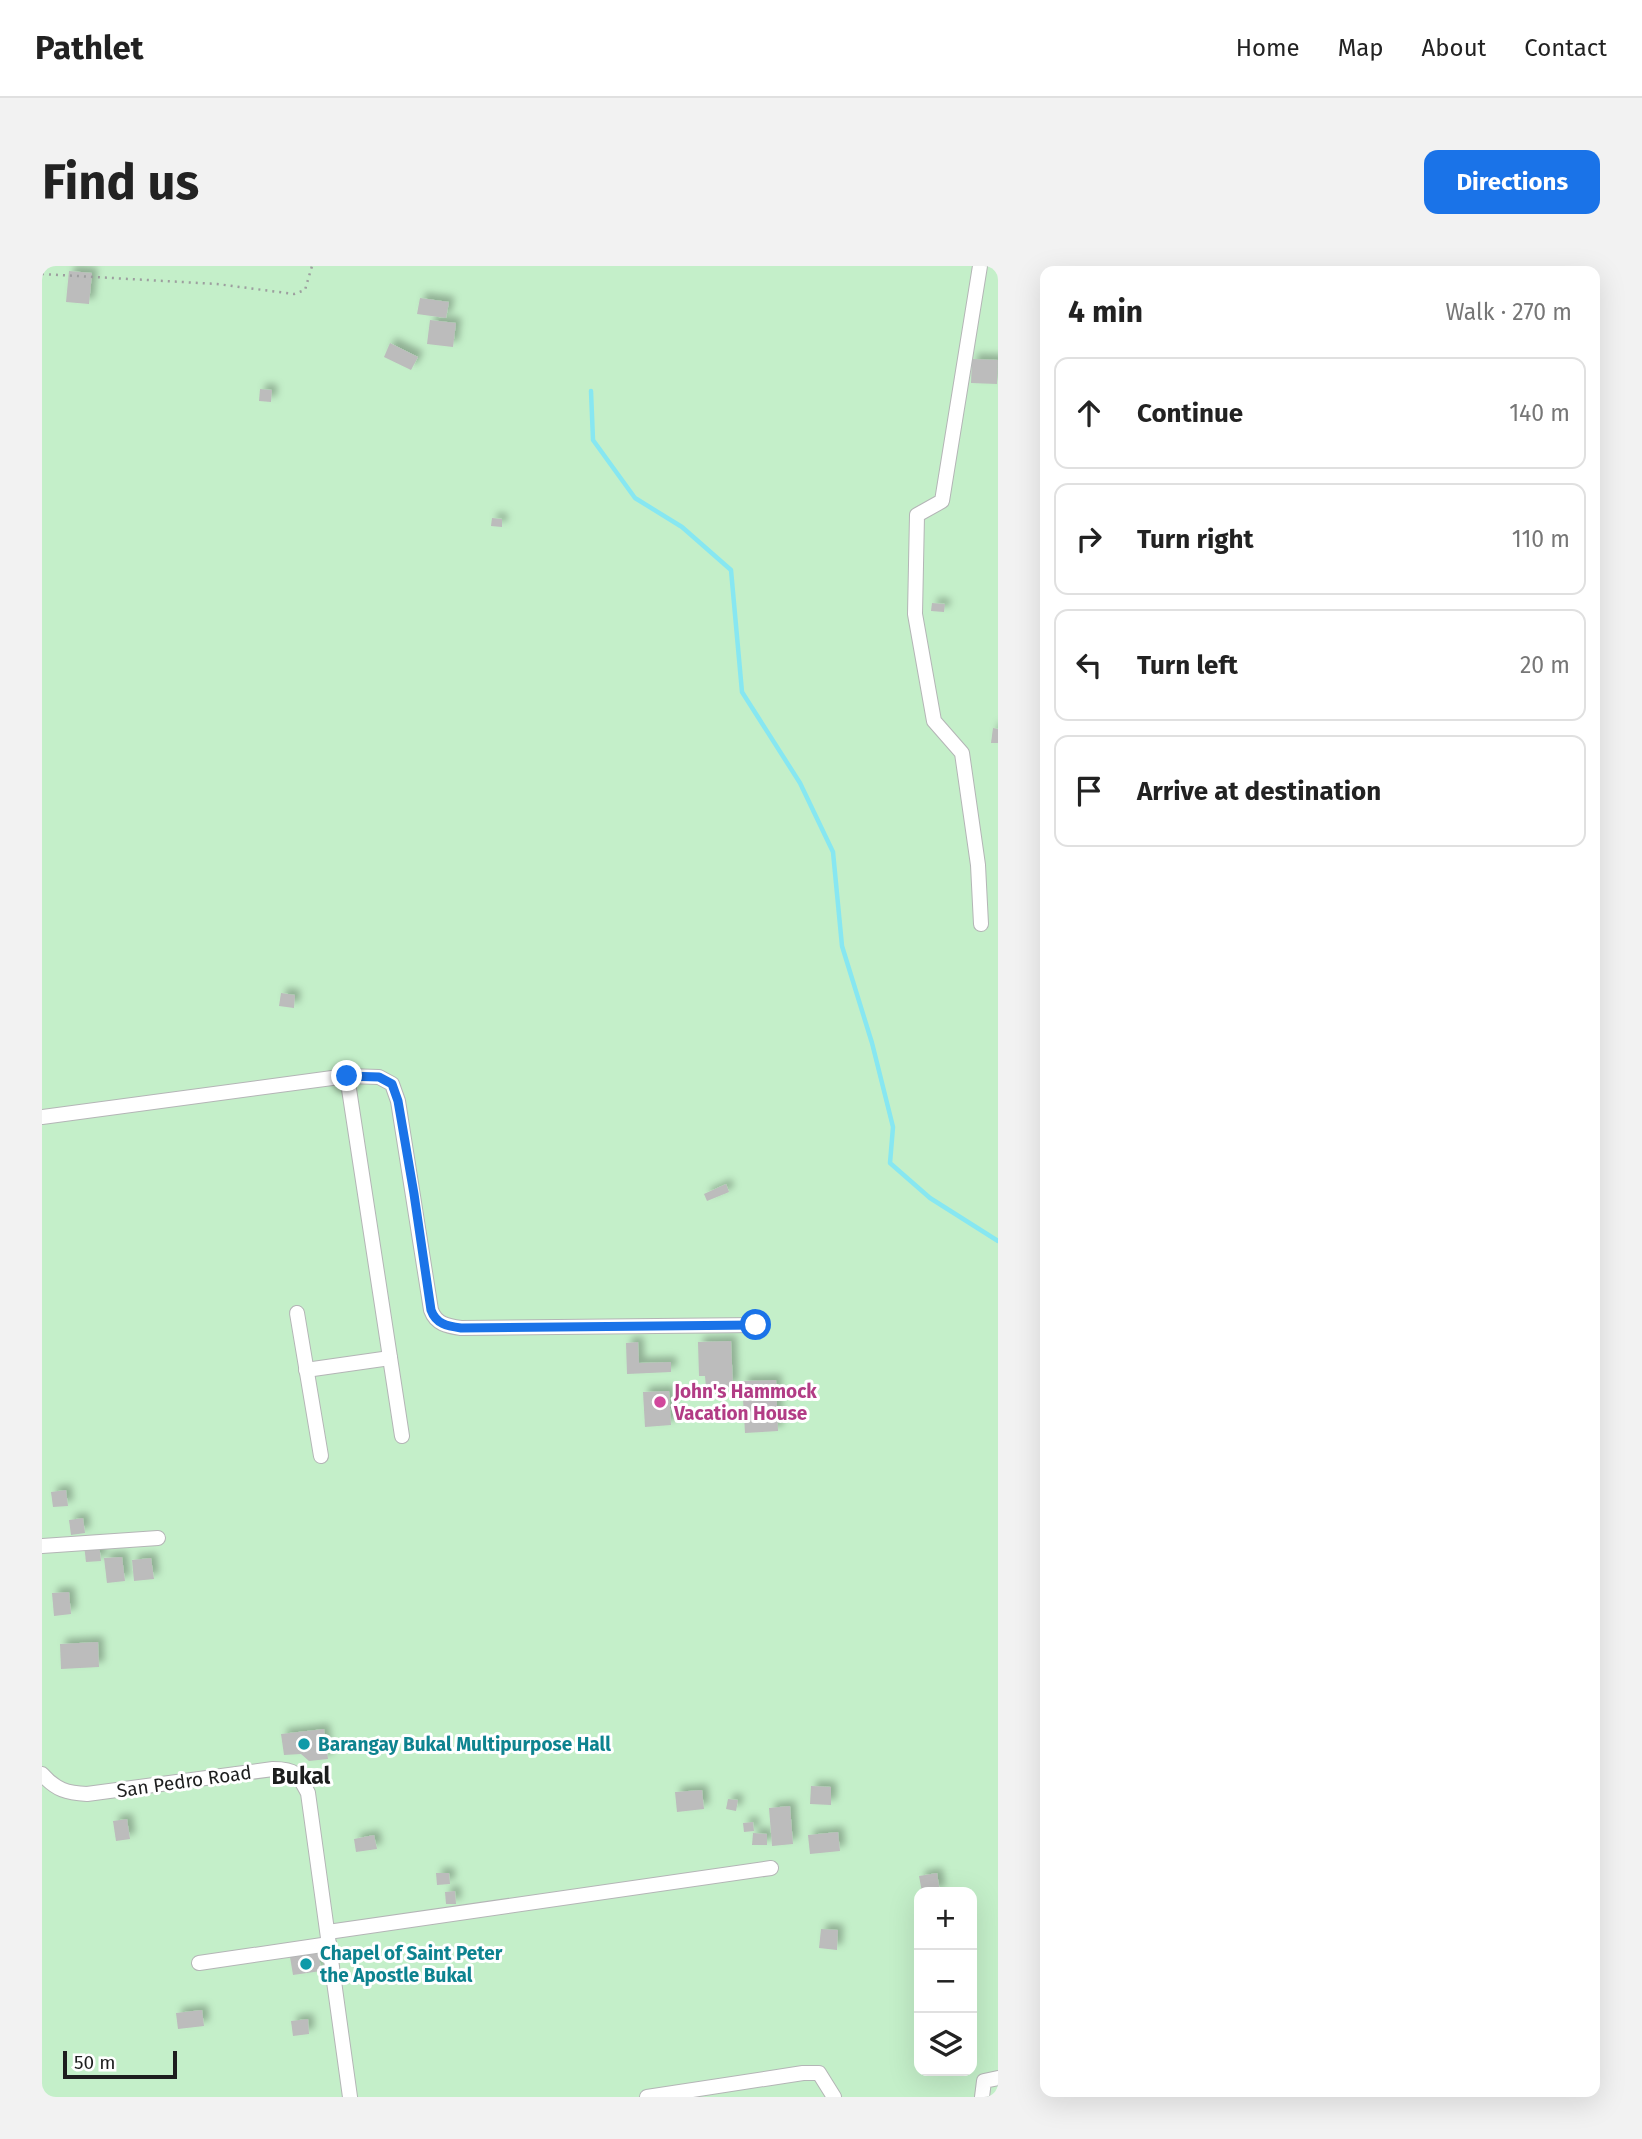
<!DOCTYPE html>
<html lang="en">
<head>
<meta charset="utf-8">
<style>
	body { margin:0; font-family:"Fira Sans",sans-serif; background:#f2f2f2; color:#222 }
	.controls { position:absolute; right:21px; bottom:21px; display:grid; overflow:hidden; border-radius:14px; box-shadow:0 7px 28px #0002 }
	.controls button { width:63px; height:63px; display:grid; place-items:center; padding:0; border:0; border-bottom:2px solid #e0e0e0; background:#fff; color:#222; font:35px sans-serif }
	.scale { position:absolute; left:21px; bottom:18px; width:114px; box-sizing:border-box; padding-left:7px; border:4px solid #1d1e1e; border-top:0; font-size:19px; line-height:24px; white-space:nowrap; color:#1d1e1e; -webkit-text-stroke:5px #fff; paint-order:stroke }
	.stop { position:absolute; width:21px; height:21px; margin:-16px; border:5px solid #1a73e8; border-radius:50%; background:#fff }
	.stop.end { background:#1a73e8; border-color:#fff; box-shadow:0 2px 7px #0008 }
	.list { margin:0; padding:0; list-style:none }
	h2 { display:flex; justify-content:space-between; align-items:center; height:91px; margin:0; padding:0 28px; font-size:30px }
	h2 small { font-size:23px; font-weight:400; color:#767676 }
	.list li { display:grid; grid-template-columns:46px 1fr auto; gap:21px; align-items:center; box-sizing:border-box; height:112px; margin:0 14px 14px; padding:0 14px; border:2px solid #e0e0e0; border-radius:14px }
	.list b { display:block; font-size:26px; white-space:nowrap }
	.list em { font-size:23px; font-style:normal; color:#767676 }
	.icon { flex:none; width:38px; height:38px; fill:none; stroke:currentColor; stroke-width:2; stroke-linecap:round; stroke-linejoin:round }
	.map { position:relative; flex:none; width:956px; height:1831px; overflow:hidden; border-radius:14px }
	header { display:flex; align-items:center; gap:42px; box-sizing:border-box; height:98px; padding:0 35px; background:#fff; border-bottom:2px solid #e0e0e0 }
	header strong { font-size:33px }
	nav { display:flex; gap:38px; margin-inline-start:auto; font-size:24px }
	.intro { display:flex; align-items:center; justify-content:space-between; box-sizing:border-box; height:168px; padding:0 42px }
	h1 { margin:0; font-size:49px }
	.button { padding:18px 32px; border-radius:14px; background:#1a73e8; color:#fff; font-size:24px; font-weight:700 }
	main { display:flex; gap:42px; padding:0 42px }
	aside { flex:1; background:#fff; border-radius:14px; box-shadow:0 7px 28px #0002 }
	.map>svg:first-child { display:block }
</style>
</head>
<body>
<header>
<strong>Pathlet</strong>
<nav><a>Home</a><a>Map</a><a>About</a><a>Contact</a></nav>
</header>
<div class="intro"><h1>Find us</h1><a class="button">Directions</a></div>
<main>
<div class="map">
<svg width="956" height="1831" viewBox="0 0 956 1831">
	<defs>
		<filter id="shadow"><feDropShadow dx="5.5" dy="-5.5" stdDeviation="3.5" flood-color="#0004"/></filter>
	</defs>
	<rect width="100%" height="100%" fill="#f9fafb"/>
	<path fill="#c4efc9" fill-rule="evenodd" d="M0,0H956V1831H0ZM877,1626H930V1805H877Z"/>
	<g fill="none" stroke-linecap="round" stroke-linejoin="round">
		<path stroke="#87e7f1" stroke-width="4.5" d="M549,125L551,174L593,232L640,261L689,304L700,426L758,517L791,586L800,680L830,777L851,861L848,897L888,932L956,975"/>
	</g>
	<g fill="#bcbcbc" filter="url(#shadow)">
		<path d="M27,5L50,7L47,38L24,36Z"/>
		<path d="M378,32L407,36L404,52L375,48Z"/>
		<path d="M388,54L414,57L411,81L385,78Z"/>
		<path d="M348,77L376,91L369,104L342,91Z"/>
		<path d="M930,93L956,94L955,118L929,117Z"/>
		<path d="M218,123L230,124L229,136L217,135Z"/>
		<path d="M450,252L460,253V261L449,260Z"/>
		<path d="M890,337L903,338L902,346L889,345Z"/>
		<path d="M951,462L956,463V477H949Z"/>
		<path d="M239,727L253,729L252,742L237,740Z"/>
		<path d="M684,918L687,926L665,935L662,928Z"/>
		<path d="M689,1075L691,1121L664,1122L663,1110H657L656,1076Z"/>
		<path d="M596,1076L597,1097L629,1096V1106L585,1108L584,1077Z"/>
		<path d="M734,1114L736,1165L703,1167L700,1115Z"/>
		<path d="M627,1125L629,1159L603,1161L601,1126Z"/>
		<path d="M24,1224L26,1240L11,1241L9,1226Z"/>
		<path d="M41,1252L43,1267L29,1269L27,1254Z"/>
		<path d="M57,1278L59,1295L44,1296L42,1279Z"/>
		<path d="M80,1291L83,1315L65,1317L62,1292Z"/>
		<path d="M109,1292L112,1313L92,1315L90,1294Z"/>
		<path d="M27,1326L29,1348L12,1350L10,1327Z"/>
		<path d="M56,1376L57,1401L19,1403L18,1378Z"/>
		<path d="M282,1463L286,1493L267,1495L259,1488L242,1489L239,1468Z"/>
		<path d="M769,1520L789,1521V1539L768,1538Z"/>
		<path d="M660,1524L662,1543L635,1546L633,1526Z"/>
		<path d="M686,1533L696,1534L694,1545L684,1543Z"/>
		<path d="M748,1540L751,1578L730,1580L727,1542Z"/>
		<path d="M85,1553L88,1573L74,1575L71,1555Z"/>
		<path d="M711,1556L712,1565L702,1566L701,1557Z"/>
		<path d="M796,1566L798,1585L768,1588L766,1569Z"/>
		<path d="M711,1567L725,1568V1579H710Z"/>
		<path d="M332,1569L335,1583L314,1586L312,1573Z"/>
		<path d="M394,1607H407L408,1618L395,1619Z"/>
		<path d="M895,1607L898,1626H880L877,1610Z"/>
		<path d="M413,1625L414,1638H404L403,1626Z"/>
		<path d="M779,1663L796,1664L795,1684L777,1682Z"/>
		<path d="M277,1687L279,1705L251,1709L248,1691Z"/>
		<path d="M160,1744L162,1760L136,1763L134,1747Z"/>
		<path d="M266,1753L267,1768L251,1770L249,1755Z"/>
	</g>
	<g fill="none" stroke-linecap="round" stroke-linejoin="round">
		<defs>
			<g id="minor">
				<path d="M938,0L900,235L875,249L873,348L892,455L920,487L936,599L939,658"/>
				<path d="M305,810L360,1170"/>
				<path d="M0,851L305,810L337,811L350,818L356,835L389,1044C394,1058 405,1060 419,1062L714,1059"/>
				<path d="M255,1047L279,1190"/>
				<path d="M264,1104L348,1092"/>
				<path d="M0,1280L116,1272"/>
				<path d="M0,1508C14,1524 25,1527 45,1528L231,1503C254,1503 256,1508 266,1527L308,1831"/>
				<path d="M286,1666L729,1602"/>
				<path d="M157,1697L287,1678"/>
				<path d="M605,1831L761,1807H777L792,1831"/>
				<path d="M940,1831L942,1815L956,1812"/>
			</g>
		</defs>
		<use href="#minor" stroke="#b4b5b6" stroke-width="16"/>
		<path stroke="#9d9e9f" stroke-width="2.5" stroke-dasharray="2 5" stroke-linecap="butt" d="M0,8L175,18L252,28L263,24L270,0"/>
		<use href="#minor" stroke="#fff" stroke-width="14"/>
	</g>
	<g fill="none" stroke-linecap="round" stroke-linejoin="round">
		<path stroke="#1a73e8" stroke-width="9" d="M305,810L337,811L350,818L356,835L372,928L389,1044C394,1058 405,1060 419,1062L714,1059"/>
	</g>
	<circle fill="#d1479c" stroke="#fff" stroke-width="2.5" cx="618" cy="1136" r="7"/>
	<g fill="#0f9aa8" stroke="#fff" stroke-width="2.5">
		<circle cx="262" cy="1478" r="7"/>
		<circle cx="264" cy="1698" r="7"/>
	</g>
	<g text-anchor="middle" stroke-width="6" stroke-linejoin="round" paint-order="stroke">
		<g font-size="19" font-weight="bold" fill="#b23c85" stroke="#fff" text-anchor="start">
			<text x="632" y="1132">John's Hammock<tspan x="632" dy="22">Vacation House</tspan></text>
		</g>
		<g font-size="19" font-weight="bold" fill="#0d838f" stroke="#fff" text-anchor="start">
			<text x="276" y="1485">Barangay Bukal Multipurpose Hall</text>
			<text x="278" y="1694">Chapel of Saint Peter<tspan x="278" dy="22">the Apostle Bukal</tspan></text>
		</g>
		<g font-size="19" fill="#1d1e1e" stroke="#fff">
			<text transform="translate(142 1515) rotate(-8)" y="7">San Pedro Road</text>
		</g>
		<g font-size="23" font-weight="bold" fill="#1d1e1e" stroke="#fff">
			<text x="259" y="1518">Bukal</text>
		</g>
	</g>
</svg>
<div class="controls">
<button>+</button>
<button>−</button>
<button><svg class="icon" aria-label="layers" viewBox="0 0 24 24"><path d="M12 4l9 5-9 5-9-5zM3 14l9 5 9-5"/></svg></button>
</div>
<div class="scale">50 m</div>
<div class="stop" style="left:714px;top:1059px"></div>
<div class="stop end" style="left:305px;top:810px"></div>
</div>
<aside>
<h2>4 min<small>Walk · 270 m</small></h2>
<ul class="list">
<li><svg class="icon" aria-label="ahead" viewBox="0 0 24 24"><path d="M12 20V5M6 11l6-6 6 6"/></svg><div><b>Continue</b></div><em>140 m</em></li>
<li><svg class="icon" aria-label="right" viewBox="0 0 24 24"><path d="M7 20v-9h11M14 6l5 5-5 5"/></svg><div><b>Turn right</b></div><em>110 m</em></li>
<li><svg class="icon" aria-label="left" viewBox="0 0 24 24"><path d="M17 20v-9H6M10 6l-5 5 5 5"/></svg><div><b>Turn left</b></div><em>20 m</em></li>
<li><svg class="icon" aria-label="arrive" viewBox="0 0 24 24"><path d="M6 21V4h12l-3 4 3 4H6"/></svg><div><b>Arrive at destination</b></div></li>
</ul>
</aside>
</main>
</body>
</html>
